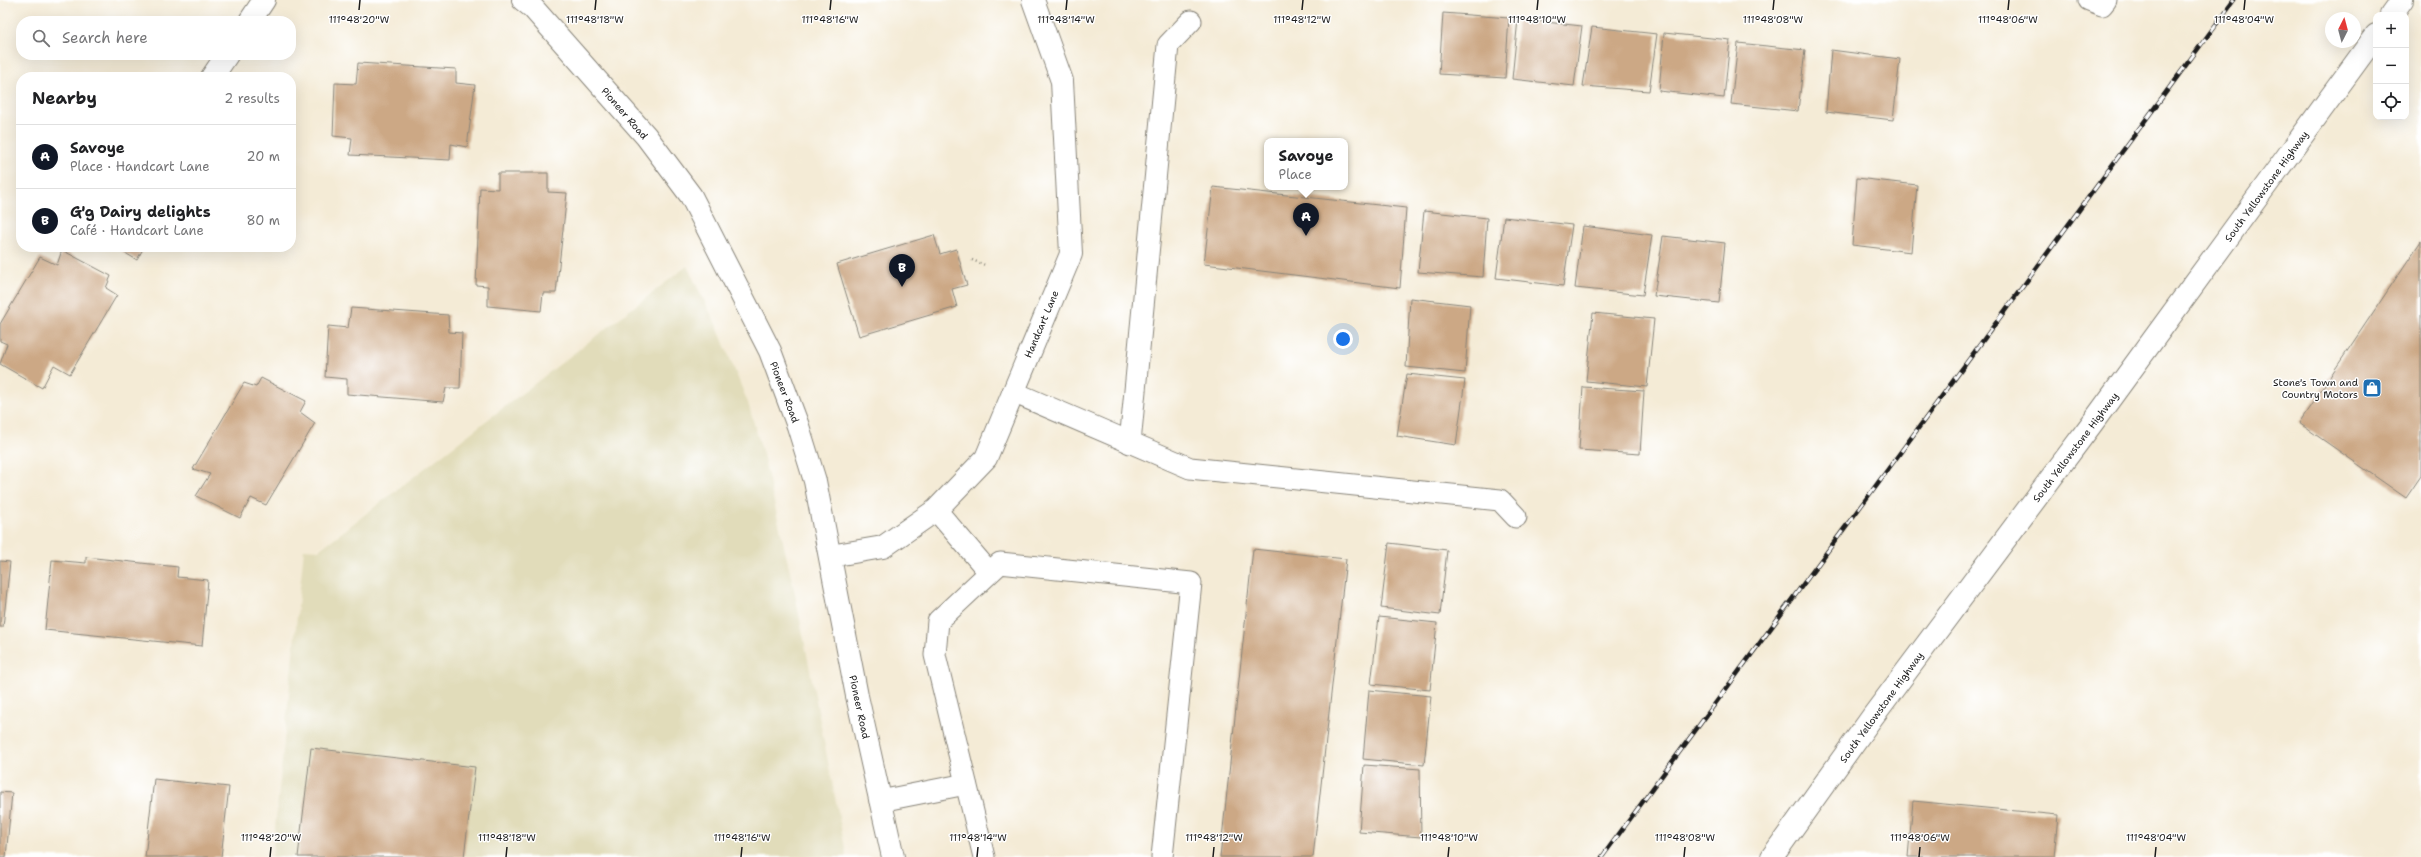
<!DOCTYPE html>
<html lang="en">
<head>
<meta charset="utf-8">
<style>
	body { margin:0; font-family:"Shantell Sans",sans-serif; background:#f6f6f6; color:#202124 }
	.controls { position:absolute; right:12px; top:12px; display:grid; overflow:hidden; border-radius:8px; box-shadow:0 4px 16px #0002 }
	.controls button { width:36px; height:36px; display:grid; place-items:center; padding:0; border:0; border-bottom:1px solid #e0e0e0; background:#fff; color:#202124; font:20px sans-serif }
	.compass { position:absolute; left:2325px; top:12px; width:36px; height:36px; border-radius:50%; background:#fff; box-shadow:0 4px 16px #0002; rotate:6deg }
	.you { position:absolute; left:1343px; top:339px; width:14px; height:14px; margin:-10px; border:3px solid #fff; border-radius:50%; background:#1a73e8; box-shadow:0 0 0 6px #1a73e833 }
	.badge { display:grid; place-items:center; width:26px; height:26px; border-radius:50%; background:#111827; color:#fff; font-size:13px; font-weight:700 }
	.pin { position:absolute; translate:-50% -33px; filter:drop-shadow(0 1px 2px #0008) }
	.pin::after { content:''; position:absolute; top:21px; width:14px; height:12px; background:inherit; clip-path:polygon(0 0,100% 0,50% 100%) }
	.popup { position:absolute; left:1264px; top:138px; width:84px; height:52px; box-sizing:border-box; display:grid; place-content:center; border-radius:8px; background:#fff; filter:drop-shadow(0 1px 3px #0005); font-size:13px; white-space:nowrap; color:#757577 }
	.popup b { font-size:15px; color:#202124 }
	.popup::after { content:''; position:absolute; left:50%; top:100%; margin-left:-8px; border:8px solid transparent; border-top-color:#fff }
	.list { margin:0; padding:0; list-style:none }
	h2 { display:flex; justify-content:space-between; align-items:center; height:52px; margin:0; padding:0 16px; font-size:17px }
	h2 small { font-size:13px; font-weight:400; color:#757577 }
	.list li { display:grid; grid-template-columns:26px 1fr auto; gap:12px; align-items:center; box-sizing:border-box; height:64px; padding:0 16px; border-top:1px solid #e0e0e0 }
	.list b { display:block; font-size:15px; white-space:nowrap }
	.list p { margin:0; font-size:13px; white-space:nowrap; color:#757577 }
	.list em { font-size:13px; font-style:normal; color:#757577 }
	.icon { flex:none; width:22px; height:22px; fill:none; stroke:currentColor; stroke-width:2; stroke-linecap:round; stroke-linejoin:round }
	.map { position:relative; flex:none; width:2421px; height:857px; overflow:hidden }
	.search { position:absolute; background:#fff; box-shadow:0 4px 16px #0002; left:16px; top:16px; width:280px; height:44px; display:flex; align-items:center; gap:10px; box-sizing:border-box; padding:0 14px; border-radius:16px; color:#757577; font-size:15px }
	.panel { position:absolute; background:#fff; box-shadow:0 4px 16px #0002; left:16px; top:72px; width:280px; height:180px; border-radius:16px }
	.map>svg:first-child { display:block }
</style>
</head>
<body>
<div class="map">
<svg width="2421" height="857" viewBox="0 0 2421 857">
	<rect width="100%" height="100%" fill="#fff"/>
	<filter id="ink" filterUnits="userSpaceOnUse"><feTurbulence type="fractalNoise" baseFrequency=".025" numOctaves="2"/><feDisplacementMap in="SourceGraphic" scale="8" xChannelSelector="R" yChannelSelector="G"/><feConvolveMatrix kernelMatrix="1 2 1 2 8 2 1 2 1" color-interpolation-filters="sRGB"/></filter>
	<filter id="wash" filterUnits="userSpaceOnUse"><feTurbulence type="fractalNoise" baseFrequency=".012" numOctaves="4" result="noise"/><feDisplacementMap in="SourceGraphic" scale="16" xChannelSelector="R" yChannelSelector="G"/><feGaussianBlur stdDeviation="0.9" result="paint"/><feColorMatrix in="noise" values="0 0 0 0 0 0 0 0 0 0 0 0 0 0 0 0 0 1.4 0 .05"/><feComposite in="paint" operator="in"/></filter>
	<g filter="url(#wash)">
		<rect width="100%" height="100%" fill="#f4ebd6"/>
		<path fill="#e1dcba" d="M687,266L716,324L748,403L763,454L795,594L846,853L845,857H272L304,549L319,550Z"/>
		<g id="blocks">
			<g fill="#cca885">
				<path d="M1443,13L1509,18L1505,78L1439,74Z"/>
				<path d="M1518,19L1582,26L1574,86L1512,79Z"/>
				<path d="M1592,27L1657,34L1649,91L1583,86Z"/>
				<path d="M1664,33L1730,40L1724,98L1659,91Z"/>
				<path d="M1738,43L1805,50L1798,111L1731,104Z"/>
				<path d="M1831,50L1900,59L1893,120L1826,112Z"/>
				<path d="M358,63L456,69V83L475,85L467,147L451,144L450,160L350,155L352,138L333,136L335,83L356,84Z"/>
				<path d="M498,173H548V192L567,193L556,293H543L541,311L488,306V286L476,285L480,188L498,189Z"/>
				<path d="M1857,178L1917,185L1911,252L1852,245Z"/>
				<path d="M1213,187L1406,208L1400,288L1204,264Z"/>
				<path d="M1424,211L1487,218L1483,277L1418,272Z"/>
				<path d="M1504,217L1572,225L1563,286L1496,278Z"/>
				<path d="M1583,226L1652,235L1643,295L1575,288Z"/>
				<path d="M934,235L940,254L956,249L967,285L952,289L957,307L859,336L837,264Z"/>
				<path d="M1663,236L1725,243L1719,303L1654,296Z"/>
				<path d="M2421,241V476L2406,498L2299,423Z"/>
				<path d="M115,247H144L137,260Z"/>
				<path d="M62,250L111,276L106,288L117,295L70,374L54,365L42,388L0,364L7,344L0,341V324L40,257L57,265Z"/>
				<path d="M1410,298L1470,305L1465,373L1406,367Z"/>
				<path d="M351,308L448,315L449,332L462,333L460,388H446L443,402L347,394V379L325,377L328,326L348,328Z"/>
				<path d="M1593,313L1654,319L1647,387L1586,381Z"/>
				<path d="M1407,374L1465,380L1456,445L1397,436Z"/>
				<path d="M261,378L306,401L300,412L315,423L266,505L251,498L240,518L196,496L210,474L193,469L244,383L256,387Z"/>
				<path d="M1583,387L1644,391L1640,454L1579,450Z"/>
				<path d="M1389,543L1447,550L1440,615L1381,608Z"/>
				<path d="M1253,549L1346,559L1313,857H1220Z"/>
				<path d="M86,557L178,567L177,577L208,580L202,646L45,630L52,560L86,563Z"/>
				<path d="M0,561L10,562L3,627H0Z"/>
				<path d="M1379,617L1437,623L1430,690L1371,684Z"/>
				<path d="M1369,690L1431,696L1424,765L1363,759Z"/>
				<path d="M311,748L475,767L464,857H298Z"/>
				<path d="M1364,765L1420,769L1421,837L1359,832Z"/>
				<path d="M154,779L229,787L221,857H145Z"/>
				<path d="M0,792L12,793L6,857H0Z"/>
				<path d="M1913,801L2058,815L2054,857H1908Z"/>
			</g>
		</g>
	</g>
	<g filter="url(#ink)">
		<use href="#blocks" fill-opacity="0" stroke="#888479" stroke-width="1"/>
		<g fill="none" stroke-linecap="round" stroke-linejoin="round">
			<defs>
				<g id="service">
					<path d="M2089,0L2102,5L2106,0"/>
					<path d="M1013,392L1190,468L1500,500L1516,517"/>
					<path d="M1130,443L1168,45L1191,21"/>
					<path d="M936,510L989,572"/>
					<path d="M880,801L966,784"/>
					<path d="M984,857L935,655L938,621L1000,563L1191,583L1162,857"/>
				</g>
				<g id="minor">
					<path d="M250,21L264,0"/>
					<path d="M212,77L227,55"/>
					<path d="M830,556L883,547L936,510L986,458L1071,254L1062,81L1033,0"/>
				</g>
				<path id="tertiary" d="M523,0L533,8L646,136L691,196L770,351L798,426L815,481L857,696L893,857"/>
				<g id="primary">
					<path d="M2391,15L2402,0"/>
					<path d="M1772,857L1873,716L2093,422L2376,35"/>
				</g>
			</defs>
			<use href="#service" stroke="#888479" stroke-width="23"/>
			<use href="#minor" stroke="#888479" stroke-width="24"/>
			<use href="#tertiary" stroke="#888479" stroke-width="24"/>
			<use href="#primary" stroke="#888479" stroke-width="24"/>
			<path stroke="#888479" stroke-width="2.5" stroke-dasharray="1 3" stroke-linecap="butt" d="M972,260L985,265"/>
			<use href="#service" stroke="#fff" stroke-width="21"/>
			<use href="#minor" stroke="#fff" stroke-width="22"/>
			<use href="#tertiary" stroke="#fff" stroke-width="22"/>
			<use href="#primary" stroke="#fff" stroke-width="22"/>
			<defs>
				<path id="rail" d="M1602,857L2234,0"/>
			</defs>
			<use href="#rail" stroke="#1c1c1c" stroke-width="4.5"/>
			<use href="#rail" stroke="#fff" stroke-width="3" stroke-dasharray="9" stroke-linecap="butt"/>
		</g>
	</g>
	<path fill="none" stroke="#1c1c1c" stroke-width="1.5" d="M359,10L360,0M595,10L596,0M830,10L831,0M1066,10L1067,0M1302,10L1303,0M1537,10L1538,0M1773,10L1774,0M2008,10L2009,0M2244,10L2245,0M270,857L271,847M506,857L507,847M741,857L742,847M977,857L978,847M1213,857L1214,847M1448,857L1449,847M1684,857L1685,847M1919,857L1920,847M2155,857L2156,847"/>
	<defs>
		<symbol id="shop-square" viewBox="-11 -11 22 22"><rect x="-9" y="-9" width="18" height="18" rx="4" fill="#1f6fb2" stroke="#fff"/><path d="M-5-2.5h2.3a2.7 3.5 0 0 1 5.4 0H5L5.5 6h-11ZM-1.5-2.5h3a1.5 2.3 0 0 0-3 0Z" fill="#fff"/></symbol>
	</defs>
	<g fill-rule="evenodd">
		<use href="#shop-square" x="2361" y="377" width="22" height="22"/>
	</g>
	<g text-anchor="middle" stroke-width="3" stroke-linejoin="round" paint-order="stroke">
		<g font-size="10" fill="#1c1c1c" stroke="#fff">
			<text transform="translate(625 113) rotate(49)" y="4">Pioneer Road</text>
			<text transform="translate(2266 186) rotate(-54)" y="4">South Yellowstone Highway</text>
			<text transform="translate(1041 324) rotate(-67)" y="4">Handcart Lane</text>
			<text transform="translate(785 392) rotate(69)" y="4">Pioneer Road</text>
			<text transform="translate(2075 447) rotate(-53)" y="4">South Yellowstone Highway</text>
			<text transform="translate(860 707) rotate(78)" y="4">Pioneer Road</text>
			<text transform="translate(1881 707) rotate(-54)" y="4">South Yellowstone Highway</text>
		</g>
		<g font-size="10" fill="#1c1c1c" stroke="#fff" text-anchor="end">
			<text x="2358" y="386">Stone's Town and<tspan x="2358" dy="12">Country Motors</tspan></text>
		</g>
	</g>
	<g font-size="10" text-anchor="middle" fill="#1c1c1c" stroke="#fff" stroke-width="3" stroke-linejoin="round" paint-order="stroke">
		<text x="359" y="23">111°48'20"W</text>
		<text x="595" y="23">111°48'18"W</text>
		<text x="830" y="23">111°48'16"W</text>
		<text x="1066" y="23">111°48'14"W</text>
		<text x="1302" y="23">111°48'12"W</text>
		<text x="1537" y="23">111°48'10"W</text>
		<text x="1773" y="23">111°48'08"W</text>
		<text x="2008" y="23">111°48'06"W</text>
		<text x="2244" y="23">111°48'04"W</text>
		<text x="271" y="841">111°48'20"W</text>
		<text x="507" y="841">111°48'18"W</text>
		<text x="742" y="841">111°48'16"W</text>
		<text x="978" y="841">111°48'14"W</text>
		<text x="1214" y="841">111°48'12"W</text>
		<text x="1449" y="841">111°48'10"W</text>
		<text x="1685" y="841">111°48'08"W</text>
		<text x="1920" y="841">111°48'06"W</text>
		<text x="2156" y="841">111°48'04"W</text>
	</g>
</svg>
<div class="controls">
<button>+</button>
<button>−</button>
<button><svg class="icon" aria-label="locate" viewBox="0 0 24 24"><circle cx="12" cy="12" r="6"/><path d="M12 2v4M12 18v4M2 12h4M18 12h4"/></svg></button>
</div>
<svg class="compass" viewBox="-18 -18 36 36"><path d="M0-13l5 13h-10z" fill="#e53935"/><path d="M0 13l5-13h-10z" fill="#757577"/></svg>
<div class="you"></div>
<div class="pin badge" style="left:1306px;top:236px">A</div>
<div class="popup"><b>Savoye</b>Place</div>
<div class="pin badge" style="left:902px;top:287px">B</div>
<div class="search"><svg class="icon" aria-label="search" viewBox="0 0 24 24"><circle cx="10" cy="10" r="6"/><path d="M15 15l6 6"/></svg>Search here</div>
<section class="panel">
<h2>Nearby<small>2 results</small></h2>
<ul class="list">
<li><span class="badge">A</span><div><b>Savoye</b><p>Place · Handcart Lane</p></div><em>20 m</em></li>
<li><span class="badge">B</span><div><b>G'g Dairy delights</b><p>Café · Handcart Lane</p></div><em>80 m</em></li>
</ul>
</section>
</div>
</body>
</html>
